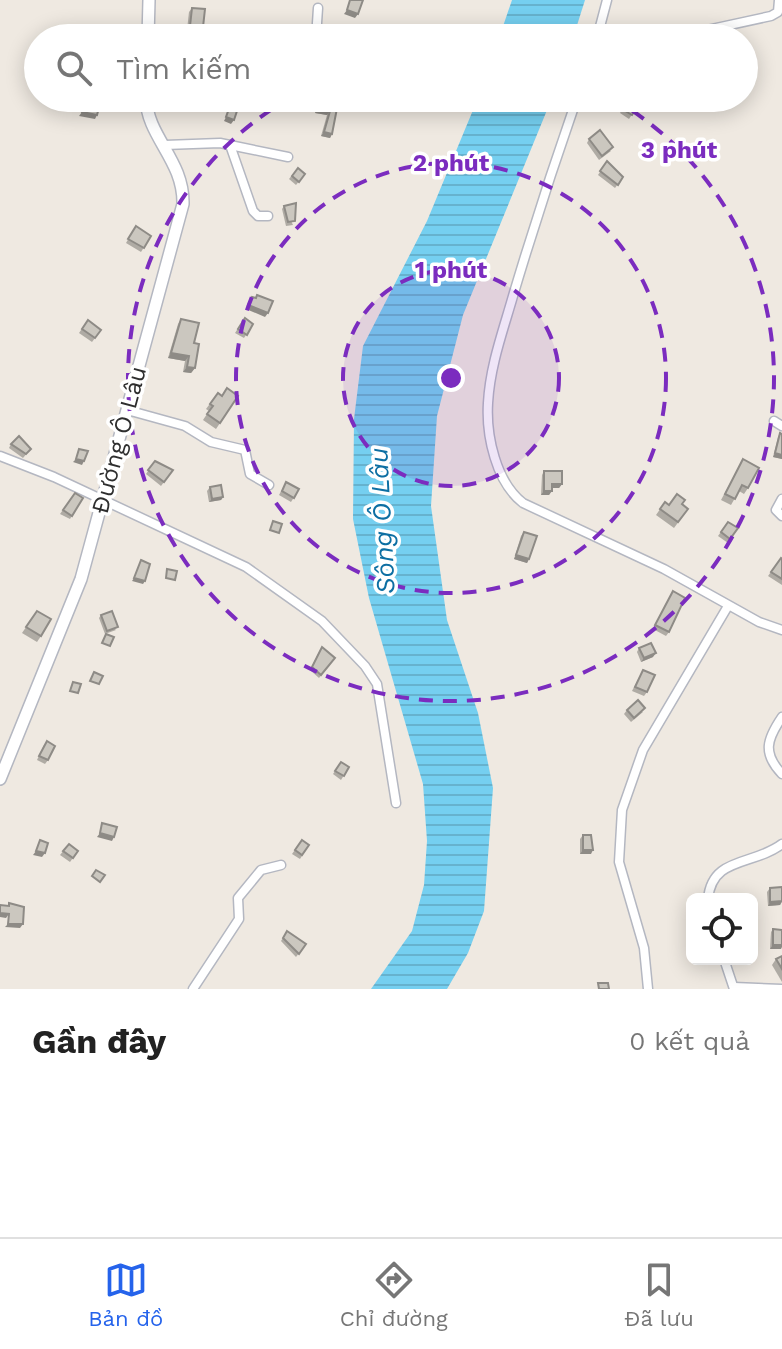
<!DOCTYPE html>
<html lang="vi">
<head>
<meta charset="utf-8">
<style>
	body { margin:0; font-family:"Work Sans",sans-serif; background:#f2f2f2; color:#222 }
	.controls { position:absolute; right:24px; bottom:24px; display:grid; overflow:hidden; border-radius:12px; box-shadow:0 4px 20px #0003 }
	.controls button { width:72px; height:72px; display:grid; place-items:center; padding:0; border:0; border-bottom:2px solid #e0e0e0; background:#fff; color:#222; font:40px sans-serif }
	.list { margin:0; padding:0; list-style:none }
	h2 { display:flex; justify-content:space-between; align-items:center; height:104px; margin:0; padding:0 32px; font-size:34px }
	h2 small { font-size:26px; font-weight:400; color:#767676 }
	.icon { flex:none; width:44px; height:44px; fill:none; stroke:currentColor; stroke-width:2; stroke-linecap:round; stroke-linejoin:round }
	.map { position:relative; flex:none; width:782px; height:989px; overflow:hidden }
	.search { position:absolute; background:#fff; box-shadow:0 4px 20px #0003; left:24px; right:24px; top:24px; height:88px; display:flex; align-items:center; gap:20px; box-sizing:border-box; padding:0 28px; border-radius:44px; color:#767676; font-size:30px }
	.sheet { height:248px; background:#fff }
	nav { display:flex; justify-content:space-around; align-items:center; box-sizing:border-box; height:112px; border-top:2px solid #e0e0e0; background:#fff; font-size:22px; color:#767676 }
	nav a { display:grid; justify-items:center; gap:4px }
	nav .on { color:#2563eb }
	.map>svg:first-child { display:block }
</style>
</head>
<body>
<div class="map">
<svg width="782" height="989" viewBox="0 0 782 989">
	<defs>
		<pattern id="water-rules" width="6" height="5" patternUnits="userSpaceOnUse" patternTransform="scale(2)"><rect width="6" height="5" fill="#75cff0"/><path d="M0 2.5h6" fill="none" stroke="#66b2ce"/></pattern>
	</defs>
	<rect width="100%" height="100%" fill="#efe9e1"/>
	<g fill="url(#water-rules)">
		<path d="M512,0H585L573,38H499Z"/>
		<path d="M478,98H552L463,315L437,416L431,506L447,620L478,713L493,788L484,911L468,953L447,989H371L412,931L424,885L427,841L423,784L369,598L353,519L354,419L363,346L427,221Z"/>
	</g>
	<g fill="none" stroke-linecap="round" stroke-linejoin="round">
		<defs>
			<g id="minor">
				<path d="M316,38L318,8"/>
				<path d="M597,38L607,0"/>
				<path d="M670,38L771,16L778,12L779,0"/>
				<path d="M577,98C554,164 533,229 513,296C503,331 490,366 488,403C486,436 496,482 523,503L664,569L759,622L782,630"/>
				<path d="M165,145L220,143L288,157"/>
				<path d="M230,145L253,211L258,216H268"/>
				<path d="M127,410L185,426L211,442L245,450L250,474L269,485"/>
				<path d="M774,421L782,426"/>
				<path d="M0,456L54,477L246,567L322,621L365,666L377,684L396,803"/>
				<path d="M782,499L776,510L782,516"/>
				<path d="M782,717C767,739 762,753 782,774"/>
				<path d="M708,899C712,856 753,866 782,844"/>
				<path d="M724,959L734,989"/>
				<path d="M734,987L782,989"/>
				<path d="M193,989L239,919L238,898L261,870L281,865"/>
				<path d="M648,989L644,948L619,862L622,810L643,750L728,606"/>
			</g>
			<g id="secondary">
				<path d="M148,38L149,0"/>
				<path d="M0,779L81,579L183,204C184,160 147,137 146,98"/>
			</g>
		</defs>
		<use href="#minor" stroke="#b4b7c1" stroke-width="11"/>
		<use href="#secondary" stroke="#b4b7c1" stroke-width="14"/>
		<use href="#minor" stroke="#fff" stroke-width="8"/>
		<use href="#secondary" stroke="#fff" stroke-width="11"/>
	</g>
	<g fill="#afaba4">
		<path d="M192,8L203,27L201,31L187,30L189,12Z"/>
		<path d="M330,98H339L332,134L330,138L321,136L327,115L315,113L316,106L319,103L329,104Z"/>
		<path d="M604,98H614L610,103Z"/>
		<path d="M627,101L637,107L629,119L620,113Z"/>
		<path d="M589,139L611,151L599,160L587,143Z"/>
		<path d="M607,161L623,177L615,188L598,175Z"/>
		<path d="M298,168L305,174L296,185L289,179Z"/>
		<path d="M284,206L293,225L286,226L282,209Z"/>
		<path d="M136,226L151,236L141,252L126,243Z"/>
		<path d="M245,318L253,324L244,338L235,333Z"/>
		<path d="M181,319L195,368L191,373L183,372L185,361L168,358L178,324Z"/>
		<path d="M88,320L101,330L92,342L79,333Z"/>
		<path d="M218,393L222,396H238L216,429L203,420L209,411L206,409Z"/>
		<path d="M780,433L782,459L773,457L778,437Z"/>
		<path d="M11,444L28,452L23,458L9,448Z"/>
		<path d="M743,459L748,488L744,494L739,491L731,505L721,500Z"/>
		<path d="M155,461L173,470L161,486L146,474Z"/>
		<path d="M544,471L562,484L559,488H552L549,495H541L542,475Z"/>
		<path d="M286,482L299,489L291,502L279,495Z"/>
		<path d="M210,487L223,497L221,500L209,502L207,491Z"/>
		<path d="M75,493L83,498L70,519L60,514Z"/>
		<path d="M665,502L669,505L688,509L674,528L656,515Z"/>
		<path d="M728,522L738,528L728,543L718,536Z"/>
		<path d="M524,532L529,559L527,563L514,559L521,536Z"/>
		<path d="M781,558L782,559V585L768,576Z"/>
		<path d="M673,591L669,632L666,636L653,629Z"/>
		<path d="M37,611L41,636L37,642L22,633Z"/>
		<path d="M101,615L116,630L105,634L99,618Z"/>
		<path d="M639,648L653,657L641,662L637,652Z"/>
		<path d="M320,650L335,658L319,678L310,670Z"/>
		<path d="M643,670L647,692L644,696L632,691Z"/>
		<path d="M627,710L643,712L631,722L624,714Z"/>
		<path d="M44,745L48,760L45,764L37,760Z"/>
		<path d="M341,762L349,767L341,780L333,774Z"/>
		<path d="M583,835L591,854H580V839Z"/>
		<path d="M302,840L309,845L300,859L292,854Z"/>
		<path d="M69,844L78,851L70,862L60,855Z"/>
		<path d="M782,887V902L780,905L768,906L767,892L770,888Z"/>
		<path d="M773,929L781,949H770L771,932Z"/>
		<path d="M287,931L306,944L296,957L281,941Z"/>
		<path d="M782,956V982L772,965L776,959Z"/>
	</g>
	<g fill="#8e8b86">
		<path d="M347,10L358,14L355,18L344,14Z"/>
		<path d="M190,26L203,27L201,31L187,30Z"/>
		<path d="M318,109L330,111L327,115L315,113Z"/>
		<path d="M82,112L97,115L95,119L79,116Z"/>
		<path d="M226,117L234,120L231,124L224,121Z"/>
		<path d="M324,132L332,134L330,138L321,136Z"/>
		<path d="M248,305L268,313L265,317L246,309Z"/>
		<path d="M171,353L189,356L185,361L168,358Z"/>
		<path d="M187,367L195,368L191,373L183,372Z"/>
		<path d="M775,453L782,455V459L773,457Z"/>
		<path d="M76,459L84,461L82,465L73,462Z"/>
		<path d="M552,484H562L559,488H550Z"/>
		<path d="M544,491H552L549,495H541Z"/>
		<path d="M223,497L221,500L209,502L212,499Z"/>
		<path d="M516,555L529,559L527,563L514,559Z"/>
		<path d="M134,578L145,581L143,584L132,581Z"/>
		<path d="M656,653L653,657L641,662L644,658Z"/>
		<path d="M100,833L114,837L112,841L97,837Z"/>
		<path d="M583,850H593L591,854H580Z"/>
		<path d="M36,851L45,853L42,857L33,855Z"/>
		<path d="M782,901L780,905L768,906L770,902Z"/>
		<path d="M0,913L9,914L6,918L0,917Z"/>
		<path d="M8,924H23L20,928L5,927Z"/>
		<path d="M773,945H782V947L781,949H770Z"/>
	</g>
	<g fill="#cbc7bf" stroke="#8e8b86" stroke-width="2">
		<path d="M350,0H363L358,14L347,10Z"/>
		<path d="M192,8L205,9L203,27L190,26Z"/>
		<path d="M354,29L360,32L357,38H347Z"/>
		<path d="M85,98L101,100L97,115L82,112Z"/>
		<path d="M332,98H339L332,134L324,132L330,111L318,109L319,103L331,104Z"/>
		<path d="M627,101L637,107L632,115L622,109Z"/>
		<path d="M230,106L238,108L234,120L226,117Z"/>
		<path d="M600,130L613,147L602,156L589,139Z"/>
		<path d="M607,161L623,177L618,185L600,171Z"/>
		<path d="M298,168L305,174L299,182L292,176Z"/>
		<path d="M296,203L295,221L288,222L284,206Z"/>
		<path d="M136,226L151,236L144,248L128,239Z"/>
		<path d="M257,295L273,301L268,313L248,305L252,297L256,298Z"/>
		<path d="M245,318L253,324L247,335L238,329Z"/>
		<path d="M181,319L199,323L194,343L199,344L195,368L187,367L189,356L171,353Z"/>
		<path d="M88,320L101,330L95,338L82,329Z"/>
		<path d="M227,388L238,396L220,423L207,414L213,406L210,404L218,393L222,396Z"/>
		<path d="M780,433L782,434V455L775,453Z"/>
		<path d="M19,436L31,449L26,454L11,444Z"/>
		<path d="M79,449L88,451L84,461L76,459Z"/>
		<path d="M743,459L759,468L748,488L742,485L735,499L725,494Z"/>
		<path d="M155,461L173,470L164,482L148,470Z"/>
		<path d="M544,471H562V484H552V491H544Z"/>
		<path d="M286,482L299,489L294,498L282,491Z"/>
		<path d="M221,485L223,497L212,499L210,487Z"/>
		<path d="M75,493L83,498L72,516L63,510Z"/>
		<path d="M677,494L685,500L682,504L688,509L678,522L660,509L665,502L669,505Z"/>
		<path d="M273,521L282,524L279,533L270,530Z"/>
		<path d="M728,522L738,528L730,539L721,532Z"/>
		<path d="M524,532L537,536L529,559L516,555Z"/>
		<path d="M781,558L782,559V579L771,572Z"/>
		<path d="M141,560L150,564L145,581L134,578Z"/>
		<path d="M167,569L177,571L175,580L166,578Z"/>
		<path d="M673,591L685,598L669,632L655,625Z"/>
		<path d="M37,611L51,619L41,636L26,627Z"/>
		<path d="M112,611L118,627L107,631L101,615Z"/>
		<path d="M106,634L114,637L110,646L102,643Z"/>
		<path d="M651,643L656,653L644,658L639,648Z"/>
		<path d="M322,647L335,658L321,675L312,667Z"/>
		<path d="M643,670L655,675L647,692L635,687Z"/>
		<path d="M94,672L103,676L99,684L90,681Z"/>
		<path d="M73,682L81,684L78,693L70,691Z"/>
		<path d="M638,700L645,708L634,718L627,710Z"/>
		<path d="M47,741L55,746L48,760L39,756Z"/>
		<path d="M341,762L349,767L344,776L335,771Z"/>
		<path d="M102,823L117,827L114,837L100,833Z"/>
		<path d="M583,835H591L593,850H583Z"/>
		<path d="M40,840L48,843L45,853L36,851Z"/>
		<path d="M302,840L309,845L302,855L295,850Z"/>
		<path d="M69,844L78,851L73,858L63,851Z"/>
		<path d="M96,870L105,875L100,882L92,876Z"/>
		<path d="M782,887V901L770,902V888Z"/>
		<path d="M9,903L24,907L23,924H8L9,914L0,913V905L9,906Z"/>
		<path d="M773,929L782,930V945H773Z"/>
		<path d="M287,931L306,944L299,954L283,938Z"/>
		<path d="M782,956V969L776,959Z"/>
		<path d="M598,983H608L609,989H599Z"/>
	</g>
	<circle cx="451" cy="378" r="108" fill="#7b2cbf" fill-opacity=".12"/>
	<g fill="none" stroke="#7b2cbf" stroke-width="4" stroke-dasharray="14 10">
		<circle cx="451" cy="378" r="108"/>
		<circle cx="451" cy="378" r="215"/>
		<path d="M612 98A323 323 0 1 1 290 98"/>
	</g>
	<g text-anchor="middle" stroke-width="7" stroke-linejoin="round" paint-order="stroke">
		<g font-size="24" fill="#2e2e2e" stroke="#fff">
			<text transform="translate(119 440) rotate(-75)" y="8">Đường Ô Lâu</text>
		</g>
		<g font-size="26" font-style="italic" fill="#0d6fa3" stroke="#fff">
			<text transform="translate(382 521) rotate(-93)" y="9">Sông Ô Lâu</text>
		</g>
	</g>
	<circle cx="451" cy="378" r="12" fill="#7b2cbf" stroke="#fff" stroke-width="4"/>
	<g font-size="24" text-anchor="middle" font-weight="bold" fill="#7b2cbf" stroke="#fff" stroke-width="7" stroke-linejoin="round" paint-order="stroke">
		<text x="679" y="158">3 phút</text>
		<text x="451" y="171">2 phút</text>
		<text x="451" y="278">1 phút</text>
	</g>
</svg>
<div class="controls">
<button><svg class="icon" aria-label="locate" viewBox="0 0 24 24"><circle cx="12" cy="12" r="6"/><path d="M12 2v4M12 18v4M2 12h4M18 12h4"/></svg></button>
</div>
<div class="search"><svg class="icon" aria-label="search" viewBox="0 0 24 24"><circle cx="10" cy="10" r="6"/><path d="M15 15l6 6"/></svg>Tìm kiếm</div>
</div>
<section class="sheet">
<h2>Gần đây<small>0 kết quả</small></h2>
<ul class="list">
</ul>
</section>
<nav>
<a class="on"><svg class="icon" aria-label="map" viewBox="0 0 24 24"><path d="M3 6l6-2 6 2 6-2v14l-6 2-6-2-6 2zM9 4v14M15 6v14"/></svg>Bản đồ</a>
<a><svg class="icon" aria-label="directions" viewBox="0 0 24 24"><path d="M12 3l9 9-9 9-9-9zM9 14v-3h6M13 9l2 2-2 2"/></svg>Chỉ đường</a>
<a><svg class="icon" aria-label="saved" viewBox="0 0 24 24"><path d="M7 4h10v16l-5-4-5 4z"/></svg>Đã lưu</a>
</nav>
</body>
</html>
